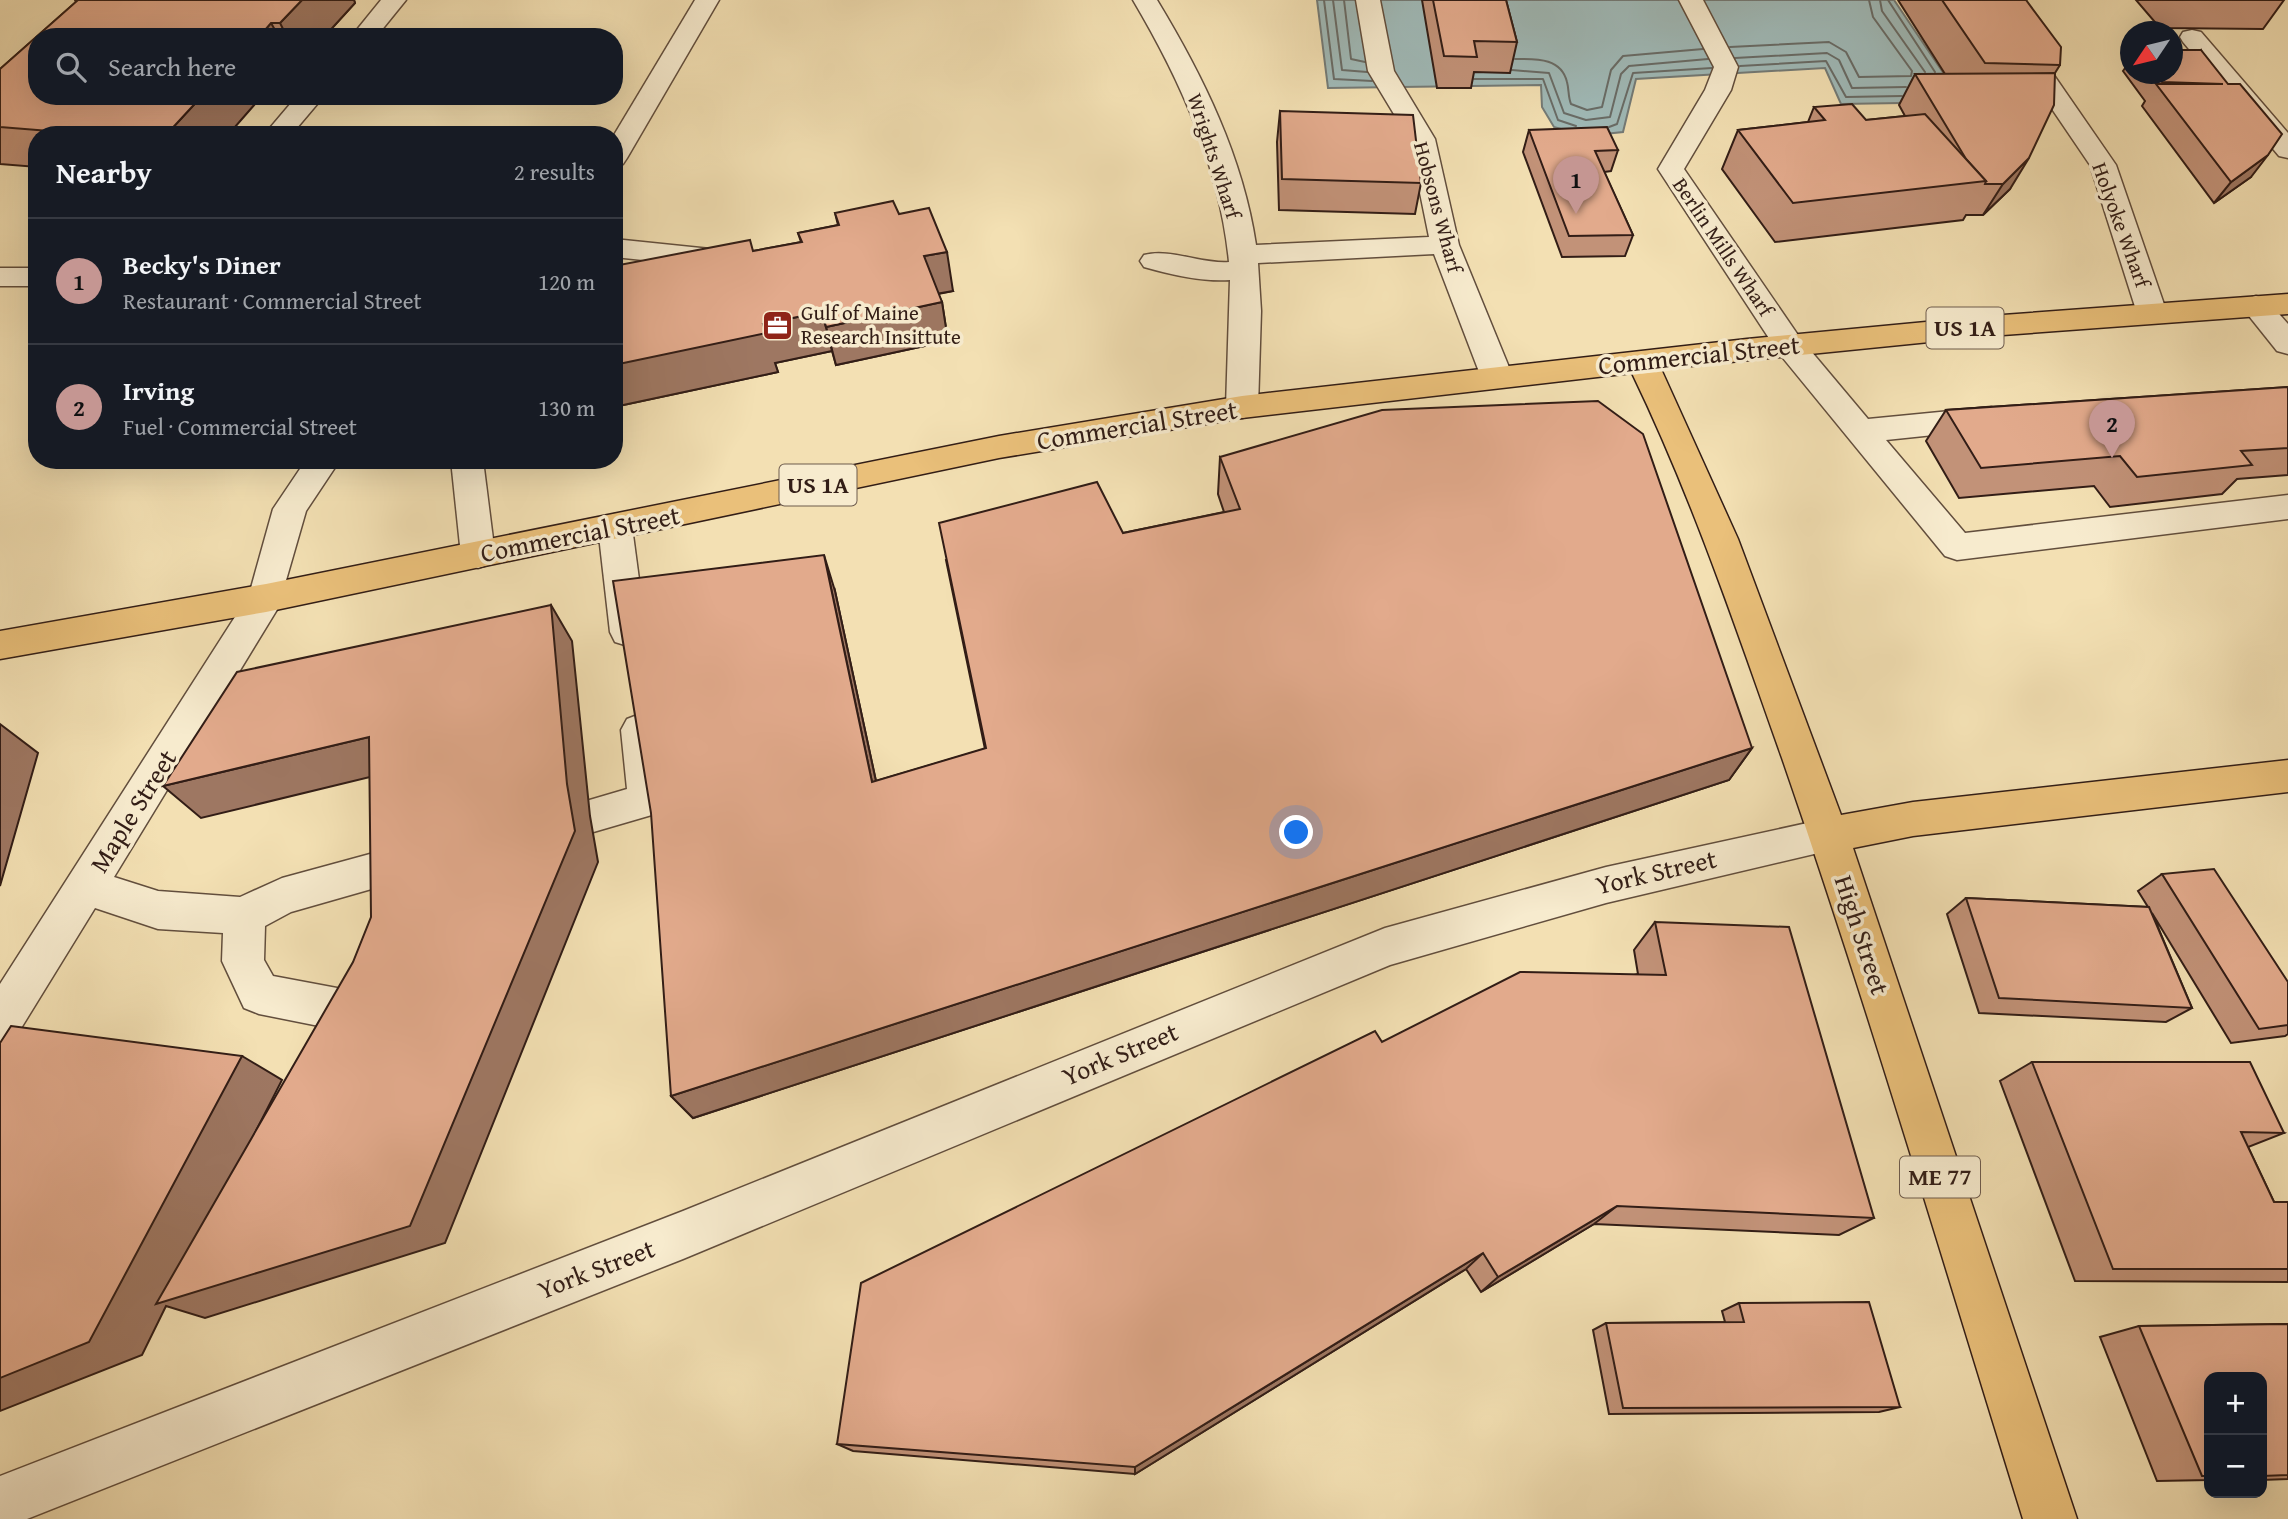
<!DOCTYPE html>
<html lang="en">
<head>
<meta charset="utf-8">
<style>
	body { margin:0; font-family:"Gentium Book Plus",serif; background:#20242c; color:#f1f3f6 }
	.controls { position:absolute; right:21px; bottom:21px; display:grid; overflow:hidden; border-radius:14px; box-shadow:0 7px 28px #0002 }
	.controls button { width:63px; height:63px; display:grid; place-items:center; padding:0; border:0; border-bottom:2px solid #363941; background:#171b24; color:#f1f3f6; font:35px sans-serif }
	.compass { position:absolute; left:2120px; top:21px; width:63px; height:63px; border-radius:50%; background:#171b24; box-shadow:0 7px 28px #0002; rotate:235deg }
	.you { position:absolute; left:1297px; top:833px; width:24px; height:24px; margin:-18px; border:5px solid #fff; border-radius:50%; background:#1a73e8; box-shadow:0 0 0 10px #1a73e833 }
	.badge { display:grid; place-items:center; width:46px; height:46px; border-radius:50%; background:#c59692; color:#111; font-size:23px; font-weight:700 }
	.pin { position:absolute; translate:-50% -58px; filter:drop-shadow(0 2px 4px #0008) }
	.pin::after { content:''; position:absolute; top:37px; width:24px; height:21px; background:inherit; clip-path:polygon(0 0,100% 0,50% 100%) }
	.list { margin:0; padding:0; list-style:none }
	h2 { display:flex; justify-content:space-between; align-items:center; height:91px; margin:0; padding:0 28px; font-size:30px }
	h2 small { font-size:23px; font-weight:400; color:#9ea1a6 }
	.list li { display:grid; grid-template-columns:46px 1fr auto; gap:21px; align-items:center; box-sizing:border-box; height:126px; padding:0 28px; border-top:2px solid #363941 }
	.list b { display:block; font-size:26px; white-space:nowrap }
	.list p { margin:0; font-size:23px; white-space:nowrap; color:#9ea1a6 }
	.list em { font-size:23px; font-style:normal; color:#9ea1a6 }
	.icon { flex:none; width:38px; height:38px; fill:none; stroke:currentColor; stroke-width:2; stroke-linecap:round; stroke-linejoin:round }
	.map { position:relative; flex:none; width:2288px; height:1519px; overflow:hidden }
	.search { position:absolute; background:#171b24; box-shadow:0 7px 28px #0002; left:28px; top:28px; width:595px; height:77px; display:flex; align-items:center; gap:18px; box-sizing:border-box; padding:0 24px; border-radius:28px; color:#9ea1a6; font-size:26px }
	.panel { position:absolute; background:#171b24; box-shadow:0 7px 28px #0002; left:28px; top:126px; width:595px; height:343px; border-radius:28px }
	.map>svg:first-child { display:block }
</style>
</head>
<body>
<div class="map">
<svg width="2288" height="1519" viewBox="0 0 2288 1519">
	<rect width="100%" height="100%" fill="#f3e0b3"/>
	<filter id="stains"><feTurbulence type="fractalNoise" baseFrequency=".00286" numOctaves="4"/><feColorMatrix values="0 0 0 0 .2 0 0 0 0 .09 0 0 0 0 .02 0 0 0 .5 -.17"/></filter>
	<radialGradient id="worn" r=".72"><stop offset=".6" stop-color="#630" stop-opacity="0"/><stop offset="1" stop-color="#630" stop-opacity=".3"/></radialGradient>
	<path fill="#a0bab8" stroke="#747b77" stroke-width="2" d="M1317,0H1894L1963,102L1841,104L1825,68L1636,79L1623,132L1585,136L1554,127L1542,107L1541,85L1328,88Z"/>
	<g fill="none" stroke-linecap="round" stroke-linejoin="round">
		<g stroke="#696c67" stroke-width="2">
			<path d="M1324,0L1334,79L1372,81"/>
			<path d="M1333,0L1342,70L1367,72"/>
			<path d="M1344,0L1351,59L1365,62"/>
			<path d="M1880,0L1882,11L1925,72"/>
			<path d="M1888,0L1935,72"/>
			<path d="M1730,47L1829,42L1846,52L1859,77L1911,76L1912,71L1873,17L1869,0"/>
			<path d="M1735,58L1827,53L1839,60L1852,88L1906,87"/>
			<path d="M1515,59C1535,59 1561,57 1567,82C1569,89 1568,97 1571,104L1587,110L1602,107L1611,70L1623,56L1703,49"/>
			<path d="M1740,66L1826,61L1846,97L1902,96"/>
			<path d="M1512,70L1549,73L1564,113L1586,120L1610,117L1621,74L1629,66L1708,59"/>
			<path d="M1474,79H1543L1558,120L1576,126"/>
			<path d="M1609,127L1617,124L1633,73L1712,68"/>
		</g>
		<defs>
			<g id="minor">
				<path d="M381,0H406L376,37H351Z"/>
				<path d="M695,0H719L627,158L623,164L614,166V135Z"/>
				<path d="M1133,0H1157C1203,76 1243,157 1256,245L1429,237L1409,139L1368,71L1356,0H1380L1394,71L1435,139L1459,245L1513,377L1508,384L1497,387L1486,384L1481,377L1434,254L1258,263L1261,311L1258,407L1253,415L1242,418L1231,415L1226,407L1230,280C1202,282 1172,275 1144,267L1140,261L1144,255C1170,248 1201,264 1229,262C1220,168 1181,81 1133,0Z"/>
				<path d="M1679,0H1703L1738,67L1731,90L1684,169L1800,338L1868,419L1991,407L2002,410L2007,418L2002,426L1991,429L1886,440L1965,533L2288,495V519L1957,560L1945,556L1778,352L1658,169L1705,90L1714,67Z"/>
				<path d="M1978,0H2002L2116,165L2167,313L2163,320L2152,323L2141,320L2137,313L2090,165Z"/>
				<path d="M2192,30L2201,32L2288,133V158L2279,156L2183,42L2180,37L2183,32Z"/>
				<path d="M297,96H324L291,135H264Z"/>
				<path d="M614,239L730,251L740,254L744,260L740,266L730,269L614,257Z"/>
				<rect x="0" y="268" width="37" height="18"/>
				<path d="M2256,296L2266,299L2288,324V354L2277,351L2241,306L2246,299Z"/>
				<path d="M306,460H340L306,511L278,608L114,877L158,891L240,897L282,878L403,845L417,850L423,863L417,876L291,912L265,926L264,960L273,976L369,994L384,1000L391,1015L384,1030L369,1036L259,1014L244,1008L222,961L223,933L158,929L95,908L15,1038L0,1044V984L249,595L273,509Z"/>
				<path d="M451,460H483L495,555L490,564L478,568L466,564L461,555Z"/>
				<path d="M615,514L627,518L632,527L646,632L641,642L628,646L615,642L610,632L598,527L603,518Z"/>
				<path d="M640,714L653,719C663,739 671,792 662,812L590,833L576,828L570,816L576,804L627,789L621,730L627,719Z"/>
				<path d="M1830,818L1844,823L1850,835L1844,847L1606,903L1390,965L683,1259L27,1519H0V1476L683,1211L1385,928L1606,867Z"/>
			</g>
			<path id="major" d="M2288,294V314L1989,336L1661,369L1738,539L1841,815L1913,802L2288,760V792L1913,836L1853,848L2077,1519H2023C1944,1265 1869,1010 1782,758C1736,628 1692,497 1632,373L1242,418L999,458L266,612L0,659V631L266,584L999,436L1242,396L1747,339L1989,316Z"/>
		</defs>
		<use href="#minor" stroke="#624e3d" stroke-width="3"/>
		<use href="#major" stroke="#321d16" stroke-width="3"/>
		<use href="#minor" fill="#f7ebce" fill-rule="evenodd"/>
		<use href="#major" fill="#eac07a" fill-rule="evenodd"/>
	</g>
	<g fill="#c29278" stroke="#321d16" stroke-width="2">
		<path d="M75,0H354L355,3L324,37H37L228,135H37V167L0,164V69L76,2Z"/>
		<path d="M1422,0H1506L1517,42L1510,73L1474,72L1471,88H1437Z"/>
		<path d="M1898,0H2026L2060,65L2055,73L2010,189L1983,215H1966L1963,220L1775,242L1722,169L1738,130L1808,122L1814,107L1866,120L1905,116L1899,105L1915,74H1945Z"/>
		<path d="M2136,0H2284L2263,29L2160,28Z"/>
		<path d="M2201,50L2251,177L2214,203L2142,106L2145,101L2123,71L2131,60V74H2173Z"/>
		<path d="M1280,111L1421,183L1415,214L1279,210L1277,142Z"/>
		<path d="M1529,130L1618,150L1611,171L1604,172L1633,235L1625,256L1562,257L1523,152Z"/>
		<path d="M835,213L899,214L953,291L938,294L942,302L948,341L836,365L832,351L775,363L778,372L614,407V266L753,251L801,242L798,233L838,225Z"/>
		<path d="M2288,387V475L2237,479L2222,494L2110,507L2094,486L1959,498L1926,441L1946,410Z"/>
		<path d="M1220,457L1752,748L1729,780L693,1118L671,1096L835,591L876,781L985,749L946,560L1123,533L1224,512L1218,494Z"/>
		<path d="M2162,874L2288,982V1034L2285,1036L2231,1043L2152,913L2192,1008L2166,1022L1979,1013L1947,914L1966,898L2148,907L2138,891Z"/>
		<path d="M1655,922L1874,1218L1839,1235L1594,1224L1481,1292L1466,1269L1135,1474L853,1451L837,1444L1382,1042L1638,974L1634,950Z"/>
		<path d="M2032,1062L2284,1133L2248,1147L2274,1202H2288V1282L2075,1281L2000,1081Z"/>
		<path d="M1739,1303L1900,1407L1879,1412L1609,1414L1593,1330L1606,1323L1725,1322L1722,1311Z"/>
		<path d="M2288,1324V1479L2262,1480V1377H2209V1480L2157,1481L2100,1337L2139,1326Z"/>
	</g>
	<g fill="#9e7762" stroke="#321d16" stroke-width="2">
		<path d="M302,0H354L355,3L324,37H287L280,23Z"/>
		<path d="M271,23L279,37H259Z"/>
		<path d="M202,96H262L228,135H166Z"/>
		<path d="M2268,155L2251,177L2214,203L2231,182Z"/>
		<path d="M2029,158L2010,189L1983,215L2003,184Z"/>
		<path d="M947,252L953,291L930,295L924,256Z"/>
		<path d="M942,302L948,341L836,365L826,327Z"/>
		<path d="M822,312L832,351L775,363L778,372L614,407V365L763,324Z"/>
		<path d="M824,555L835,591L883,814L872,782Z"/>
		<path d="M551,605L572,641L590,816L598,862L445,1243L205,1318L166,1306L142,1355L0,1411V1378L242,1056L282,1080L170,1299Z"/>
		<path d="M0,724L38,753L0,886Z"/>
		<path d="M369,737L399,770L201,818L163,786Z"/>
		<path d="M1752,748L1729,780L693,1118L671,1096Z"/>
		<path d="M1617,1206L1594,1224L1481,1292L1498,1277Z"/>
		<path d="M1483,1253L1466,1269L1135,1474V1467Z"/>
	</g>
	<g fill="#e2aa8c" stroke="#321d16" stroke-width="2">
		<path d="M78,0H302L280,23H271L259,37H37V96H202L166,135H99L0,127V69Z"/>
		<path d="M1433,0H1506L1517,42L1474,41L1477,57L1444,56Z"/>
		<path d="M1942,0H2026L2061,47L2060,65L1985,63Z"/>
		<path d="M2173,50H2201L2228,84H2240L2282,134L2268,155L2231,182L2156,84H2223L2162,82L2155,74H2173Z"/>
		<path d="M2055,73L2054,105L2029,158L2003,184H1985L1986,181L1966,159L1915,74Z"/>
		<path d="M1852,104L1866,120L1925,114L1986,181L1793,203L1738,130L1825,120L1814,107Z"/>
		<path d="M1280,111L1413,115L1421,183L1282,179Z"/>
		<path d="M1607,127L1618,150L1595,151L1633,235L1569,236L1529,130Z"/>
		<path d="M893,201L899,214L929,208L947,252L924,256L942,302L826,327L822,312L763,324L766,333L614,365V266L750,240L753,251L802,242L798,233L839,225L835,213Z"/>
		<path d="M2288,387V448L2241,451L2252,465L2137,477L2120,456L1981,468L1946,410Z"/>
		<path d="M1598,401L1643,434L1752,748L671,1096L651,813L613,581L824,555L872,782L986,748L939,523L1097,482L1123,533L1240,509L1220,457L1382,410Z"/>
		<path d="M551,605L567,784L575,831L410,1226L156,1304L353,962L371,917L369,737L163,786L237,672Z"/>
		<path d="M2214,869L2288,982V1025L2259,1029L2162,874Z"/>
		<path d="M1966,898L2149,907L2192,1008L1999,998Z"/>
		<path d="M1655,922L1789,927L1874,1218L1617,1206L1498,1277L1483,1253L1135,1467L837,1444L861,1283L1375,1031L1382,1042L1520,972L1666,975Z"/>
		<path d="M11,1026L242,1056L89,1342L0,1378V1043Z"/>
		<path d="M2032,1062H2250L2284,1133L2241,1132L2274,1202H2288V1269H2113Z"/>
		<path d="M1869,1302L1900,1407L1623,1408L1606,1323L1744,1322L1739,1303Z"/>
		<path d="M2288,1324V1475L2262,1476V1377H2209V1476H2202L2139,1326Z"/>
	</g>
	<defs>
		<symbol id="office-square" viewBox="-11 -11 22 22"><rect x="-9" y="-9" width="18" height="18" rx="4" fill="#8f2418" stroke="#f7ebce"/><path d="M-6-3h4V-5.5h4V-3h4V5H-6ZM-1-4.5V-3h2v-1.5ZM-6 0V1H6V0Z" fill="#fff"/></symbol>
	</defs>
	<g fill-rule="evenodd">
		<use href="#office-square" x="760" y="308" width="35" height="35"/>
	</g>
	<g text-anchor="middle" stroke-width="7" stroke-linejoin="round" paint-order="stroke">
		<g font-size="21" fill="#321d16" stroke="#f7ebce">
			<text transform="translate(1214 156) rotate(72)" y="7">Wrights Wharf</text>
			<text transform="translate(1438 207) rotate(75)" y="7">Hobsons Wharf</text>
			<text transform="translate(2121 225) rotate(70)" y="7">Holyoke Wharf</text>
			<text transform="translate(1723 247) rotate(56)" y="7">Berlin Mills Wharf</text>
		</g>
		<g font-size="21" fill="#321d16" stroke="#f7ebce" text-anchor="start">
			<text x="801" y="320">Gulf of Maine<tspan x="801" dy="24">Research Insittute</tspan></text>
		</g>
		<g fill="#f7ebce" stroke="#6d5b4d" stroke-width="2">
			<rect x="1926.5" y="307.5" width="77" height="41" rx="5"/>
			<rect x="779.5" y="464.5" width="77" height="41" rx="5"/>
			<rect x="1900" y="1156.5" width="80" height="41" rx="5"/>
		</g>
		<g font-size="24" font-weight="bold" fill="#321d16">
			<text x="1965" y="336">US 1A</text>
			<text x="818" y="493">US 1A</text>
			<text x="1940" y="1185">ME 77</text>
		</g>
		<g font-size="26" fill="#321d16" stroke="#f7ebce">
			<text transform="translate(1699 355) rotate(-6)" y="9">Commercial Street</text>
			<text transform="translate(1137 425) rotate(-9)" y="9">Commercial Street</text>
			<text transform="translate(580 534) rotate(-11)" y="9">Commercial Street</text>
			<text transform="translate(133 811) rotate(-58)" y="9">Maple Street</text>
			<text transform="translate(1656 872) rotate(-13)" y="9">York Street</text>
			<text transform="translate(1862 935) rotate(72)" y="9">High Street</text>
			<text transform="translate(1120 1054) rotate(-23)" y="9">York Street</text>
			<text transform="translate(596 1269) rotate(-21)" y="9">York Street</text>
		</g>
	</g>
	<rect width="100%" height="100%" filter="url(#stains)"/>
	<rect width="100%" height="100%" fill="url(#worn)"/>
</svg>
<div class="controls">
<button>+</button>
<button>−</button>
</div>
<svg class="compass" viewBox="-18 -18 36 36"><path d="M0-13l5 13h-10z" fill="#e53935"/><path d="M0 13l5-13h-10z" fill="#9ea1a6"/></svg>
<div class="you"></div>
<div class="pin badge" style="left:1576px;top:214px">1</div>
<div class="pin badge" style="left:2112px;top:458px">2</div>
<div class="search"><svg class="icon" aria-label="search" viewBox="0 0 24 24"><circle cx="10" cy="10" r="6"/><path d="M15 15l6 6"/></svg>Search here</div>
<section class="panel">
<h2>Nearby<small>2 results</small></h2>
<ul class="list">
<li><span class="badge">1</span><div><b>Becky's Diner</b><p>Restaurant · Commercial Street</p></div><em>120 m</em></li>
<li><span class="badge">2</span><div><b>Irving</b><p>Fuel · Commercial Street</p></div><em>130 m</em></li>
</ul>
</section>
</div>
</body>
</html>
